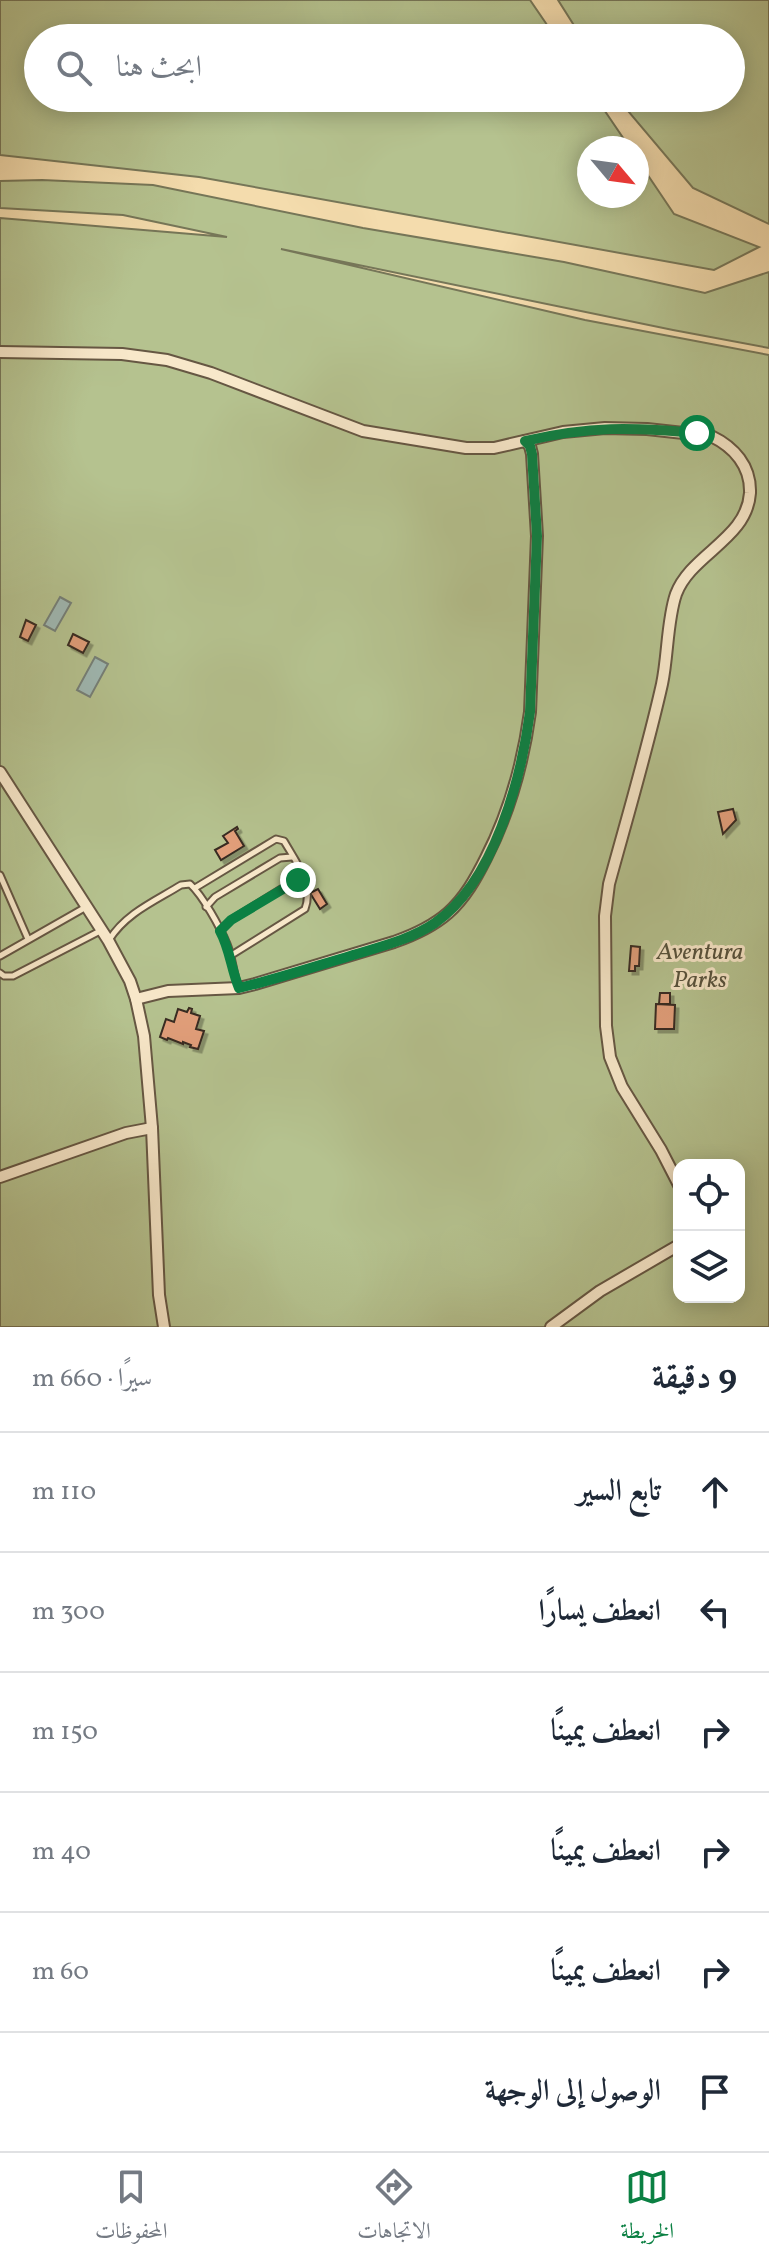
<!DOCTYPE html>
<html lang="ar">
<head>
<meta charset="utf-8">
<style>
	body { margin:0; font-family:Vollkorn,Amiri,serif; background:#f6f6f7; color:#1f2937; direction:rtl }
	.controls { position:absolute; right:24px; bottom:24px; display:grid; overflow:hidden; border-radius:16px; box-shadow:0 4px 20px #0003 }
	.controls button { width:72px; height:72px; display:grid; place-items:center; padding:0; border:0; border-bottom:2px solid #e0e1e3; background:#fff; color:#1f2937; font:40px sans-serif }
	.compass { position:absolute; left:577px; top:136px; width:72px; height:72px; border-radius:50%; background:#fff; box-shadow:0 4px 20px #0003; rotate:119deg }
	.stop { position:absolute; width:24px; height:24px; margin:-18px; border:6px solid #0b8043; border-radius:50%; background:#fff }
	.stop.end { background:#0b8043; border-color:#fff; box-shadow:0 2px 8px #0008 }
	.list { margin:0; padding:0; list-style:none }
	h2 { display:flex; justify-content:space-between; align-items:center; height:104px; margin:0; padding:0 32px; font-size:34px }
	h2 small { font-size:26px; font-weight:400; color:#747a83 }
	.list li { display:grid; grid-template-columns:52px 1fr auto; gap:24px; align-items:center; box-sizing:border-box; height:120px; padding:0 32px; border-top:2px solid #e0e1e3 }
	.list b { display:block; font-size:30px; white-space:nowrap }
	.list em { font-size:26px; font-style:normal; color:#747a83 }
	.icon { flex:none; width:44px; height:44px; fill:none; stroke:currentColor; stroke-width:2; stroke-linecap:round; stroke-linejoin:round }
	.map { position:relative; flex:none; width:769px; height:1327px; overflow:hidden; direction:ltr }
	.search { position:absolute; background:#fff; box-shadow:0 4px 20px #0003; left:24px; right:24px; top:24px; height:88px; display:flex; align-items:center; gap:20px; box-sizing:border-box; padding:0 28px; border-radius:44px; color:#747a83; font-size:30px }
	.sheet { height:824px; background:#fff }
	nav { display:flex; justify-content:space-around; align-items:center; box-sizing:border-box; height:112px; border-top:2px solid #e0e1e3; background:#fff; font-size:22px; color:#747a83 }
	nav a { display:grid; justify-items:center; gap:4px }
	nav .on { color:#0b8043 }
	.map>svg:first-child { display:block }
</style>
</head>
<body>
<div class="map">
<svg width="769" height="1327" viewBox="0 0 769 1327">
	<defs>
		<filter id="shadow"><feDropShadow dx="3.5" dy="3.5" stdDeviation="0" flood-color="#0004"/></filter>
	</defs>
	<rect width="100%" height="100%" fill="#f4dcad"/>
	<filter id="stains"><feTurbulence type="fractalNoise" baseFrequency=".0025" numOctaves="4"/><feColorMatrix values="0 0 0 0 .2 0 0 0 0 .09 0 0 0 0 .02 0 0 0 .5 -.17"/></filter>
	<radialGradient id="worn" r=".72"><stop offset=".6" stop-color="#630" stop-opacity="0"/><stop offset="1" stop-color="#630" stop-opacity=".3"/></radialGradient>
	<g fill="#b5c28f" stroke="#767658" stroke-width="2" fill-rule="evenodd">
		<path d="M0,0H530L556,38H38V98H596L630,148H589V196H637V159L674,214L759,247L714,270L199,177L0,155Z"/>
		<path d="M558,0H769V224L693,188L628,111L620,98H731V38H582Z"/>
		<path d="M42,180L153,185L363,228L564,262L705,293L769,272V348L673,330L281,249L585,320L769,355V1327H0V218L227,237L123,215L0,208V181ZM679,1165H739V1297H679Z"/>
	</g>
	<g fill="#9fb9b4" stroke="#758079" stroke-width="2">
		<path d="M60,597L71,603L55,631L44,625Z"/>
		<path d="M95,657L108,664L90,697L77,690Z"/>
	</g>
	<g fill="#e19e7a" stroke="#372b20" stroke-width="2" filter="url(#shadow)">
		<path d="M26,620L36,625L28,641L20,637Z"/>
		<path d="M73,634L89,642L83,653L68,645Z"/>
		<path d="M733,809L736,820L723,834L718,812Z"/>
		<path d="M237,827L238,829L235,831L244,846L221,860L215,850L228,843L223,836Z"/>
		<path d="M318,889L327,904L320,909L310,893Z"/>
		<path d="M631,946L640,947L639,966H635V971H629Z"/>
		<path d="M660,993H670V1004H659Z"/>
		<path d="M656,1004L675,1005L674,1029H655Z"/>
		<path d="M189,1008L192,1009L191,1013L200,1016L196,1029L204,1031L198,1049L190,1047L191,1045L183,1042V1044L168,1038L167,1040L160,1037L166,1019L174,1022L178,1009L187,1012Z"/>
	</g>
	<g fill="none" stroke-linecap="round" stroke-linejoin="round">
		<defs>
			<g id="lane">
				<path d="M0,875L28,939"/>
				<path d="M195,888L276,839L284,841C296,862 314,884 305,909L230,956"/>
				<path d="M206,907L215,897L280,858L292,857"/>
				<path d="M220,931L231,920L294,881L305,879"/>
				<path d="M109,940C126,913 155,901 181,885L190,884C203,896 220,927 227,944C233,958 233,974 239,988"/>
				<path d="M0,956L86,907"/>
				<path d="M0,973L4,976H13L102,930"/>
			</g>
			<g id="street">
				<path d="M0,352L122,354L167,360L211,373L363,431L466,448H494L563,432L605,428L647,429L711,436C734,447 751,466 750,493C747,539 691,554 676,594C667,620 668,656 662,684C647,751 627,818 609,884L605,916L606,1026L610,1057L622,1087L661,1150L679,1185"/>
				<path d="M0,772L108,940L130,981L136,999L144,1036L152,1128L159,1295L164,1327"/>
				<path d="M136,999L168,991L239,988L255,984L394,942C414,935 432,927 448,913C465,898 476,878 486,858C510,811 523,764 530,712L537,536L532,454L530,446L525,441"/>
				<path d="M0,1177L126,1133L152,1128"/>
				<path d="M551,1327L600,1291L679,1245"/>
			</g>
		</defs>
		<use href="#lane" stroke="#665743" stroke-width="9"/>
		<use href="#street" stroke="#665743" stroke-width="14"/>
		<use href="#lane" stroke="#f8e8ca" stroke-width="5"/>
		<use href="#street" stroke="#f8e8ca" stroke-width="10"/>
	</g>
	<g fill="none" stroke-linecap="round" stroke-linejoin="round">
		<path stroke="#0b8043" stroke-width="10" d="M298,880L231,920L220,931C230,949 231,969 239,988C277,979 313,967 350,956C379,947 410,940 435,923C494,882 521,780 530,712L537,536L532,454L530,446L525,441C590,426 632,427 697,433"/>
	</g>
	<g text-anchor="middle" stroke-width="6" stroke-linejoin="round" paint-order="stroke">
		<g font-size="24" font-style="italic" fill="#56513c" stroke="#f8e8ca">
			<text x="700" y="959">Aventura<tspan x="700" dy="28">Parks</tspan></text>
		</g>
	</g>
	<rect width="100%" height="100%" filter="url(#stains)"/>
	<rect width="100%" height="100%" fill="url(#worn)"/>
</svg>
<div class="controls">
<button><svg class="icon" aria-label="locate" viewBox="0 0 24 24"><circle cx="12" cy="12" r="6"/><path d="M12 2v4M12 18v4M2 12h4M18 12h4"/></svg></button>
<button><svg class="icon" aria-label="layers" viewBox="0 0 24 24"><path d="M12 4l9 5-9 5-9-5zM3 14l9 5 9-5"/></svg></button>
</div>
<svg class="compass" viewBox="-18 -18 36 36"><path d="M0-13l5 13h-10z" fill="#e53935"/><path d="M0 13l5-13h-10z" fill="#747a83"/></svg>
<div class="stop" style="left:697px;top:433px"></div>
<div class="stop end" style="left:298px;top:880px"></div>
<div class="search"><svg class="icon" aria-label="search" viewBox="0 0 24 24"><circle cx="10" cy="10" r="6"/><path d="M15 15l6 6"/></svg>ابحث هنا</div>
</div>
<section class="sheet">
<h2>9 دقيقة<small>سيرًا · 660 m</small></h2>
<ul class="list">
<li><svg class="icon" aria-label="ahead" viewBox="0 0 24 24"><path d="M12 20V5M6 11l6-6 6 6"/></svg><div><b>تابع السير</b></div><em>110 m</em></li>
<li><svg class="icon" aria-label="left" viewBox="0 0 24 24"><path d="M17 20v-9H6M10 6l-5 5 5 5"/></svg><div><b>انعطف يسارًا</b></div><em>300 m</em></li>
<li><svg class="icon" aria-label="right" viewBox="0 0 24 24"><path d="M7 20v-9h11M14 6l5 5-5 5"/></svg><div><b>انعطف يمينًا</b></div><em>150 m</em></li>
<li><svg class="icon" aria-label="right" viewBox="0 0 24 24"><path d="M7 20v-9h11M14 6l5 5-5 5"/></svg><div><b>انعطف يمينًا</b></div><em>40 m</em></li>
<li><svg class="icon" aria-label="right" viewBox="0 0 24 24"><path d="M7 20v-9h11M14 6l5 5-5 5"/></svg><div><b>انعطف يمينًا</b></div><em>60 m</em></li>
<li><svg class="icon" aria-label="arrive" viewBox="0 0 24 24"><path d="M6 21V4h12l-3 4 3 4H6"/></svg><div><b>الوصول إلى الوجهة</b></div></li>
</ul>
</section>
<nav>
<a class="on"><svg class="icon" aria-label="map" viewBox="0 0 24 24"><path d="M3 6l6-2 6 2 6-2v14l-6 2-6-2-6 2zM9 4v14M15 6v14"/></svg>الخريطة</a>
<a><svg class="icon" aria-label="directions" viewBox="0 0 24 24"><path d="M12 3l9 9-9 9-9-9zM9 14v-3h6M13 9l2 2-2 2"/></svg>الاتجاهات</a>
<a><svg class="icon" aria-label="saved" viewBox="0 0 24 24"><path d="M7 4h10v16l-5-4-5 4z"/></svg>المحفوظات</a>
</nav>
</body>
</html>
